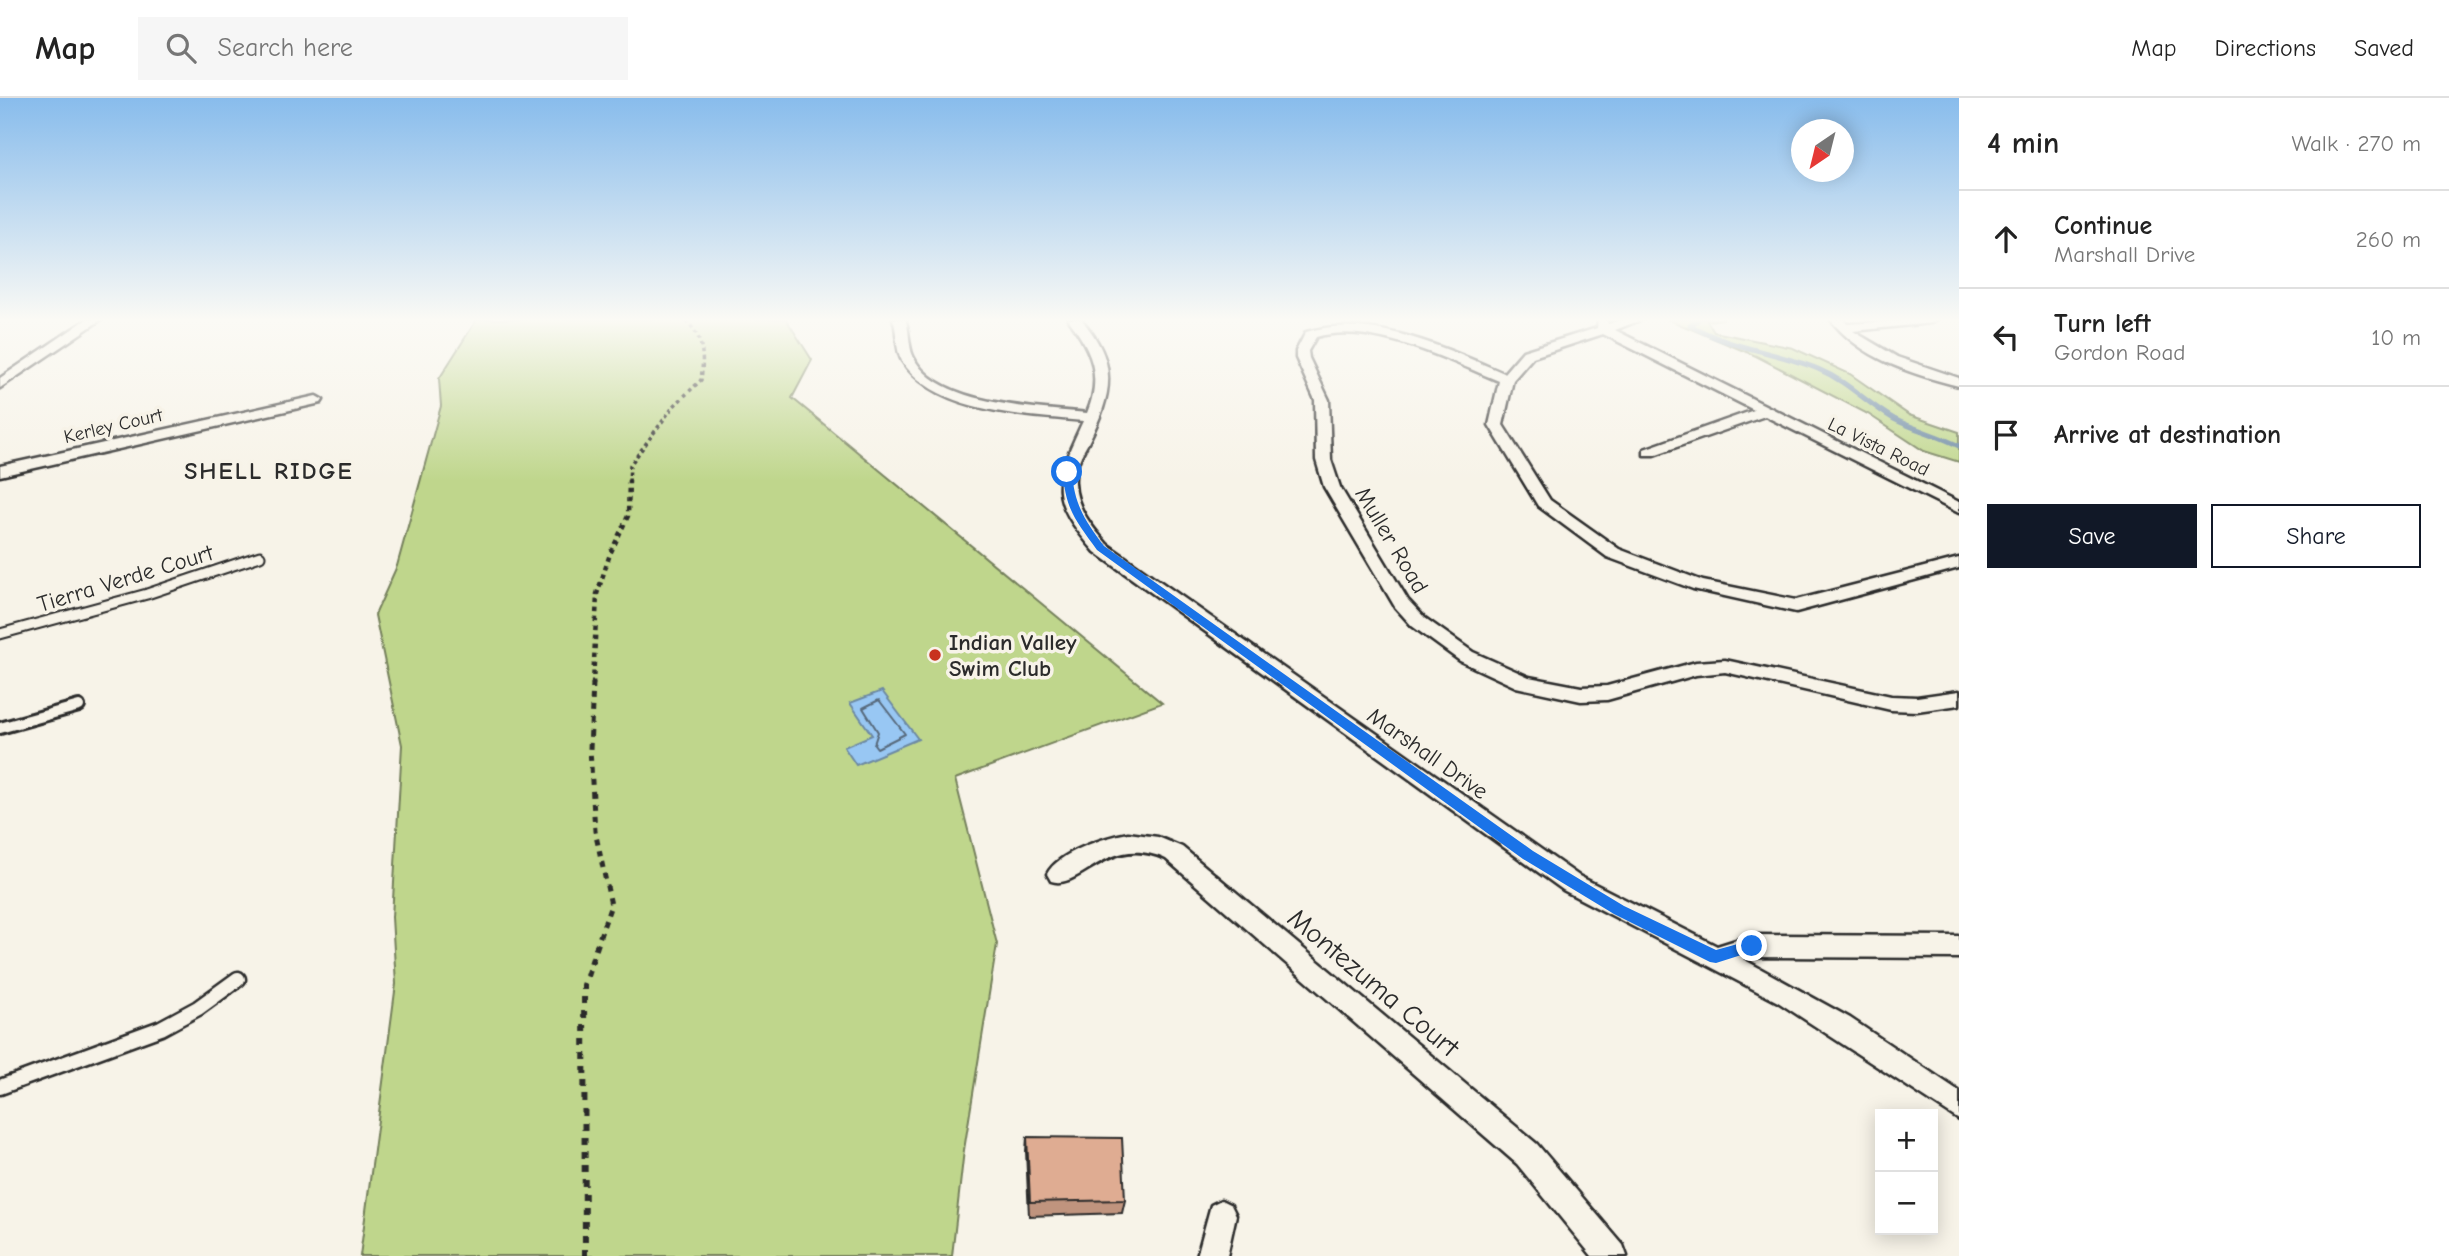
<!DOCTYPE html>
<html lang="en">
<head>
<meta charset="utf-8">
<style>
	body { margin:0; font-family:"Comic Neue",sans-serif; background:#f6f6f6; color:#222 }
	.controls { position:absolute; right:21px; bottom:21px; display:grid; overflow:hidden; border-radius:0px; box-shadow:0 4px 18px #0003 }
	.controls button { width:63px; height:63px; display:grid; place-items:center; padding:0; border:0; border-bottom:2px solid #e0e0e0; background:#fff; color:#222; font:35px sans-serif }
	.compass { position:absolute; left:1791px; top:21px; width:63px; height:63px; border-radius:50%; background:#fff; box-shadow:0 4px 18px #0003; rotate:215deg }
	.stop { position:absolute; width:21px; height:21px; margin:-16px; border:5px solid #1a73e8; border-radius:50%; background:#fff }
	.stop.end { background:#1a73e8; border-color:#fff; box-shadow:0 2px 7px #0008 }
	.list { margin:0; padding:0; list-style:none }
	h2 { display:flex; justify-content:space-between; align-items:center; height:91px; margin:0; padding:0 28px; font-size:30px }
	h2 small { font-size:23px; font-weight:400; color:#767676 }
	.list li { display:grid; grid-template-columns:46px 1fr auto; gap:21px; align-items:center; box-sizing:border-box; height:98px; padding:0 28px; border-top:2px solid #e0e0e0 }
	.list b { display:block; font-size:26px; white-space:nowrap }
	.list p { margin:0; font-size:23px; white-space:nowrap; color:#767676 }
	.list em { font-size:23px; font-style:normal; color:#767676 }
	.actions { display:flex; gap:14px; padding:21px 28px }
	.actions a { flex:1; padding:16px 0; border:2px solid #111827; border-radius:0px; text-align:center; font-size:24px; color:#111827 }
	.actions .main { background:#111827; color:#fff }
	.icon { flex:none; width:38px; height:38px; fill:none; stroke:currentColor; stroke-width:2; stroke-linecap:round; stroke-linejoin:round }
	.map { position:relative; flex:none; width:1959px; height:1158px; overflow:hidden }
	header { display:flex; align-items:center; gap:42px; box-sizing:border-box; height:98px; padding:0 35px; background:#fff; border-bottom:2px solid #e0e0e0 }
	header strong { font-size:33px }
	nav { display:flex; gap:38px; margin-inline-start:auto; font-size:24px }
	.search { width:490px; height:63px; background:#f6f6f6; display:flex; align-items:center; gap:18px; box-sizing:border-box; padding:0 24px; border-radius:0px; color:#767676; font-size:26px }
	main { display:flex }
	aside { flex:1; background:#fff }
	.map>svg:first-child { display:block }
</style>
</head>
<body>
<header>
<strong>Map</strong>
<div class="search"><svg class="icon" aria-label="search" viewBox="0 0 24 24"><circle cx="10" cy="10" r="6"/><path d="M15 15l6 6"/></svg>Search here</div>
<nav><a>Map</a><a>Directions</a><a>Saved</a></nav>
</header>
<main>
<div class="map">
<svg width="1959" height="1158" viewBox="0 0 1959 1158">
	<rect width="100%" height="100%" fill="#f7f3e8"/>
	<filter id="ink" filterUnits="userSpaceOnUse"><feTurbulence type="fractalNoise" baseFrequency=".0143" numOctaves="2"/><feDisplacementMap in="SourceGraphic" scale="14" xChannelSelector="R" yChannelSelector="G"/><feConvolveMatrix kernelMatrix="1 2 1 2 8 2 1 2 1" color-interpolation-filters="sRGB"/></filter>
	<g filter="url(#ink)">
		<g fill="#bfd68c" stroke="#75805c" stroke-width="2">
			<path d="M477,221H786L812,262L792,300L1162,605L955,681L997,846L964,1052L952,1158H360L396,886L392,819L402,647L375,517L397,468L441,308L439,281Z"/>
			<path d="M1667,221H1724L1707,223L1714,234L1793,250L1850,276L1909,317L1959,334V364L1924,353L1868,316L1756,258Z"/>
		</g>
		<path fill="#98c7f3" stroke="#6c89a3" stroke-width="2" d="M882,593L918,641L856,667L844,649L872,637L850,605Z"/>
		<g fill="none" stroke-linecap="round" stroke-linejoin="round">
			<path stroke="#57697b" stroke-width="2" d="M879,602L905,636L877,650L874,646L878,634L863,610Z"/>
			<path stroke="#6c89a3" stroke-width="5" d="M1699,221L1690,227C1730,251 1775,253 1818,271C1849,284 1866,305 1894,321C1915,332 1938,337 1959,348"/>
			<defs>
				<path id="service-far2" d="M0,536L147,496L260,458"/>
				<path id="service-far1" d="M0,630L79,608"/>
				<path id="service" d="M0,989L161,930L198,910L238,881"/>
				<g id="minor">
					<path d="M87,221H102L0,290V280Z"/>
					<path d="M893,221H905C910,233 908,247 913,258C935,308 1041,310 1087,315C1103,277 1091,252 1068,221H1081C1119,265 1113,295 1088,345C1081,357 1074,370 1075,385C1076,410 1092,429 1107,446L1579,778L1717,848L1752,837L1959,838V860L1752,859L1743,861L1850,920L1959,993V1022L1778,904L1563,792L1095,454C1046,397 1054,386 1083,323C1028,317 936,316 902,263C895,251 898,235 893,221Z"/>
					<path d="M1624,221H1643L1615,232L1959,404V415L1765,318L1654,357H1644V351L1754,312L1603,236L1533,259L1513,282L1503,327L1550,402L1619,451L1703,483L1796,502L1959,460V470L1796,514L1693,491L1607,459L1538,408L1489,327L1499,283C1448,262 1370,223 1316,239L1308,253L1309,260L1329,302L1331,362L1340,389L1408,502L1425,520L1473,554L1529,579L1581,589L1607,588L1696,564L1725,562L1891,598L1917,599L1959,593V607L1917,613L1891,612L1725,574L1696,577L1607,602L1581,603L1516,589L1460,563L1412,528L1395,509L1324,389L1316,362L1315,302L1296,260V253L1306,234C1371,215 1444,250 1504,275L1523,253L1597,230L1598,222H1606L1608,226Z"/>
					<path d="M1830,221H1843L1847,226L1937,221L1931,225L1853,233L1897,259L1959,280V288C1911,276 1860,260 1830,221Z"/>
					<path d="M316,298L323,302L321,305L0,378V368Z"/>
					<path d="M1128,735L1158,739L1182,749L1537,1046L1623,1147L1627,1158H1592L1517,1066L1166,761C1107,734 1081,793 1051,783L1047,776C1058,754 1106,739 1128,735Z"/>
					<path d="M1221,1102L1231,1107L1236,1117L1227,1158H1197L1211,1107Z"/>
				</g>
			</defs>
			<use href="#service-far2" stroke="#2b2b2b" stroke-width="13"/>
			<use href="#service-far1" stroke="#2b2b2b" stroke-width="16"/>
			<use href="#service" stroke="#2b2b2b" stroke-width="19"/>
			<use href="#minor" stroke="#2b2b2b" stroke-width="5"/>
			<path stroke="#2b2b2b" stroke-width="3.5" stroke-dasharray="3.5 3.5" stroke-linecap="butt" d="M629,384L630,367L673,309L701,282C704,258 704,238 684,221"/>
			<path stroke="#2b2b2b" stroke-width="4.5" stroke-dasharray="4.5 4.5" stroke-linecap="butt" d="M593,587L597,496L610,456L628,418L629,382"/>
			<path stroke="#2b2b2b" stroke-width="5" stroke-dasharray="6 6" stroke-linecap="butt" d="M593,585L590,651L595,733L611,807L599,841"/>
			<path stroke="#2b2b2b" stroke-width="6" stroke-dasharray="7 7" stroke-linecap="butt" d="M585,1158L584,887L600,839"/>
			<use href="#service-far2" stroke="#f7f3e8" stroke-width="9"/>
			<use href="#service-far1" stroke="#f7f3e8" stroke-width="10"/>
			<use href="#service" stroke="#f7f3e8" stroke-width="14"/>
			<use href="#minor" fill="#f7f3e8" fill-rule="evenodd"/>
		</g>
		<path fill="#c0947e" stroke="#2b2b2b" stroke-width="2" d="M1027,1039L1125,1102L1122,1115L1029,1118L1026,1053Z"/>
		<path fill="#dfac92" stroke="#2b2b2b" stroke-width="2" d="M1027,1039L1122,1040L1125,1102L1030,1104Z"/>
	</g>
	<linearGradient id="sky" x2="0" y2="1"><stop stop-color="#88bcec"/><stop offset="0.58" stop-color="#fbfaf5"/><stop offset="1" stop-color="#fbfaf5" stop-opacity="0"/></linearGradient>
	<rect width="1959" height="383" fill="url(#sky)"/>
	<path fill="#1a73e8" d="M1067,371L1072,374C1074,406 1085,423 1104,448L1533,753L1624,808L1716,852L1752,842L1759,848L1757,852L1716,865L1710,864L1614,816L1523,761L1097,452C1076,423 1065,411 1063,374Z"/>
	<circle fill="#c8321e" stroke="#f7f3e8" stroke-width="2.5" cx="935" cy="557" r="7"/>
	<g text-anchor="middle" stroke-width="7" stroke-linejoin="round" paint-order="stroke">
		<g font-size="19" fill="#2b2b2b" stroke="#f7f3e8">
			<text transform="translate(113 327) rotate(-13)" y="7">Kerley Court</text>
			<text transform="translate(1879 348) rotate(26)" y="7">La Vista Road</text>
		</g>
		<g font-size="23" fill="#2b2b2b" stroke="#f7f3e8">
			<text transform="translate(1392 442) rotate(59)" y="8">Muller Road</text>
			<text transform="translate(125 480) rotate(-17)" y="8">Tierra Verde Court</text>
			<text transform="translate(1428 655) rotate(35)" y="8">Marshall Drive</text>
		</g>
		<g font-size="23" font-weight="bold" fill="#2b2b2b" stroke="#f7f3e8" text-anchor="start">
			<text x="949" y="552">Indian Valley<tspan x="949" dy="26">Swim Club</tspan></text>
		</g>
		<g font-size="24" font-weight="bold" letter-spacing="2" fill="#2b2b2b" stroke="#f7f3e8">
			<text x="269" y="381">SHELL RIDGE</text>
		</g>
		<g font-size="28" fill="#2b2b2b" stroke="#f7f3e8">
			<text transform="translate(1374 884) rotate(40)" y="10">Montezuma Court</text>
		</g>
	</g>
</svg>
<div class="controls">
<button>+</button>
<button>−</button>
</div>
<svg class="compass" viewBox="-18 -18 36 36"><path d="M0-13l5 13h-10z" fill="#e53935"/><path d="M0 13l5-13h-10z" fill="#767676"/></svg>
<div class="stop" style="left:1067px;top:374px"></div>
<div class="stop end" style="left:1752px;top:848px"></div>
</div>
<aside>
<h2>4 min<small>Walk · 270 m</small></h2>
<ul class="list">
<li><svg class="icon" aria-label="ahead" viewBox="0 0 24 24"><path d="M12 20V5M6 11l6-6 6 6"/></svg><div><b>Continue</b><p>Marshall Drive</p></div><em>260 m</em></li>
<li><svg class="icon" aria-label="left" viewBox="0 0 24 24"><path d="M17 20v-9H6M10 6l-5 5 5 5"/></svg><div><b>Turn left</b><p>Gordon Road</p></div><em>10 m</em></li>
<li><svg class="icon" aria-label="arrive" viewBox="0 0 24 24"><path d="M6 21V4h12l-3 4 3 4H6"/></svg><div><b>Arrive at destination</b></div></li>
</ul>
<div class="actions"><a class="main">Save</a><a>Share</a></div>
</aside>
</main>
</body>
</html>
